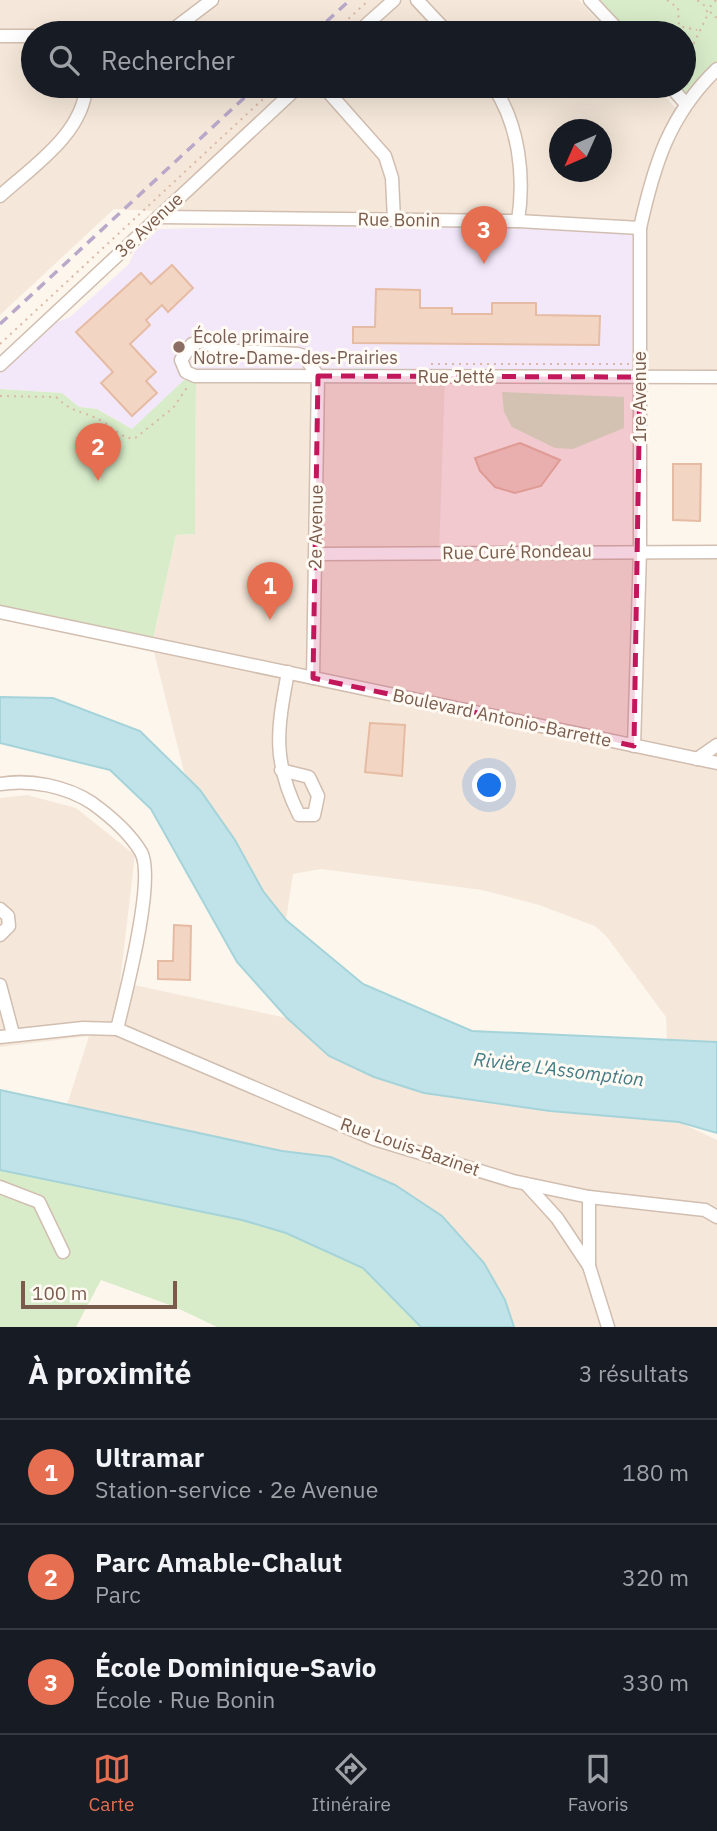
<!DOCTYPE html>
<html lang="fr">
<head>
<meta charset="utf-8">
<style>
	body { margin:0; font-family:"IBM Plex Sans",sans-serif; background:#242831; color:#f1f3f6 }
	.compass { position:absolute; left:549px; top:119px; width:63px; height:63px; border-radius:50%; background:#171b24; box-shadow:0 7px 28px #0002; rotate:225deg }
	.scale { position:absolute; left:21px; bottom:18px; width:156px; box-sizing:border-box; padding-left:7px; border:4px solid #7a5c4d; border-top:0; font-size:19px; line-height:24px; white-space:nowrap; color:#7a5c4d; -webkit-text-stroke:5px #fffaf3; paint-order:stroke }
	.you { position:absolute; left:490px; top:786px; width:24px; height:24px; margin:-18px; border:5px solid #fff; border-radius:50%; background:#1a73e8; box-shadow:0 0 0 10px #1a73e833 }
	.badge { display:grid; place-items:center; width:46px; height:46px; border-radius:50%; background:#e76f51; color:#fff; font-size:23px; font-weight:700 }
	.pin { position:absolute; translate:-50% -58px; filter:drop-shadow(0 2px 4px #0008) }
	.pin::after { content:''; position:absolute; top:37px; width:24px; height:21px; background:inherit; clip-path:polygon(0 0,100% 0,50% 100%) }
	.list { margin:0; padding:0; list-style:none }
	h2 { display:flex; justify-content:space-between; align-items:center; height:91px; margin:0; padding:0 28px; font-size:30px }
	h2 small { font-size:23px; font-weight:400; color:#9ea1a6 }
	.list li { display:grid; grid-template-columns:46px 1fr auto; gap:21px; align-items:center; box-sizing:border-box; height:105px; padding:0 28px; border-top:2px solid #363941 }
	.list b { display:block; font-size:26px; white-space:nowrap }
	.list p { margin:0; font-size:23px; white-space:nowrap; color:#9ea1a6 }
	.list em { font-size:23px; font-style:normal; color:#9ea1a6 }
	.icon { flex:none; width:38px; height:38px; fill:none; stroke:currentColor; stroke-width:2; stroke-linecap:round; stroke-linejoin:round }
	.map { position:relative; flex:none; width:717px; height:1327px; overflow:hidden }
	.search { position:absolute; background:#171b24; box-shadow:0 7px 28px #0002; left:21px; right:21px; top:21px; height:77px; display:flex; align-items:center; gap:18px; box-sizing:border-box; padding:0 24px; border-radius:38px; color:#9ea1a6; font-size:26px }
	.sheet { height:406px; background:#171b24 }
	nav { display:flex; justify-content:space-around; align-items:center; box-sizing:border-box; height:98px; border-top:2px solid #363941; background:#171b24; font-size:19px; color:#9ea1a6 }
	nav a { display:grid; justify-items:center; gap:4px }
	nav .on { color:#e76f51 }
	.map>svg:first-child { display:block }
</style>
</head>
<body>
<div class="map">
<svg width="717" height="1327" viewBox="0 0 717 1327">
	<rect width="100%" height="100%" fill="#fdf6ec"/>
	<g fill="#f5e8da" fill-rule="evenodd">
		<path d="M0,0H579L609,33H33V86H656L680,113L717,75V377H640L329,219L114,209L0,315ZM560,130H602V172H560Z"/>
		<path d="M445,377L439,552L717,554V1042L667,1040L666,1017L607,937L595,926L539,905L482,890L321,869L293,874L286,920L263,891L235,840L184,772L152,644L176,535L195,534L196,381Z"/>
		<path d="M27,795L76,808L135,855L120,982L287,1018L329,1056L374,1077L424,1093L550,1111L679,1122L717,1140V1327H514L505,1300L484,1263L442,1216L331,1157L282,1151L67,1105L89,1036L0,1047V798Z"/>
	</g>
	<path fill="#f3e8fa" d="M329,225L640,228V377L184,381L132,429L97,409L79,407L62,393L0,389V373L57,322L70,317L129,264L135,251L159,229Z"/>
	<g fill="#d8ecc9">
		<path d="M590,0H717V73L686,104L670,86H684V33H621Z"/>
		<path d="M184,380L196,381L195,534L176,535L152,644L0,607V389L62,393L79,407L97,409L132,429Z"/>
		<path d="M502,392L624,397V428L573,449L555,448L512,427L504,412Z"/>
		<path d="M0,1170L242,1220L286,1233L363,1268L421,1327H217L175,1307L101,1280L76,1327H0Z"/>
	</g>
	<g fill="#bfe3e8" stroke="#a5d3da" stroke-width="2">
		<path d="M0,697L53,698L140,731L200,790L235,840L263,891L286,920L363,984L472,1031L717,1042V1133L679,1122L550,1111L424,1093L374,1077L329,1056L287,1018L237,962L151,809L110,770L0,743Z"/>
		<path d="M0,1090L282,1151L331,1157L395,1185L442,1216L484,1263L505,1300L514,1327H421L363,1268L286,1233L242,1220L0,1170Z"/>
	</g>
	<g fill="#f3d5c3" stroke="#e6bba3" stroke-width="2">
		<path d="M172,265L193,288L168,312L162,305L146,320L150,325L130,344L156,372L146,381L157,393L132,416L101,383L113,372L76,332L141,273L151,284Z"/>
		<path d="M376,289L420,290V308H452V314H492V303H536V315L600,316L599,345L353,343V327H375Z"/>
		<path d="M520,443L560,460L541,486L515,493L495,487L480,471L475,458Z"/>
		<path d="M673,464H701L700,521L673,520Z"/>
		<path d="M370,723L405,725L402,776L365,772Z"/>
		<path d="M174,925L191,926L190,980L158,979V961H173Z"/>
	</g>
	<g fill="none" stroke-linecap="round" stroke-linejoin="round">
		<defs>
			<g id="minor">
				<path d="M417,0L448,33"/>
				<path d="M590,0L621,33"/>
				<path d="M153,33L175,28L212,0"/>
				<path d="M357,33L394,0"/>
				<path d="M0,36H33"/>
				<path d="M323,86L385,156L392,178L394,220"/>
				<path d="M493,86C519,124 525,176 518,221"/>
				<path d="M670,86L686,104"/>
				<path d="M0,196C32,167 84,133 86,86"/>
				<path d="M158,217L518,221L640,228"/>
				<path d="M0,365L299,86"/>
				<path d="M316,554L717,552"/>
				<path d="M0,612L717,763"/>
				<path d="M313,678L318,376L304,356L298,354L218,350L204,341L192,344L181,360L186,372L195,376C369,377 543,377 717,377"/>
				<path d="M634,746L640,551V228C654,165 669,115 717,69"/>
				<path d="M697,759L717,745"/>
				<path d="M281,770L309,777L318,796L314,815H299C272,761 277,730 288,672"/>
				<path d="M0,784C30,779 66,786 92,803C110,816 129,832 141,852C156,879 125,996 117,1029"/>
				<path d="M0,909L8,916L9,926L0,935"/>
				<path d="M0,985L13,1034"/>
				<path d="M0,1037L83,1028L117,1029L374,1139L513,1181L589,1197L705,1210L717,1217"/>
				<path d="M526,1184L557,1218L589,1266L608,1327"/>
				<path d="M0,1187L39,1202L63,1252"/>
				<path d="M589,1197V1266"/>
			</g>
		</defs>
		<use href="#minor" stroke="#d1beb0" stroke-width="15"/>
		<g stroke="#d9b8a5" stroke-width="2" stroke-dasharray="2 5" stroke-linecap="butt">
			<path d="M667,0L678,8L679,26L697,30"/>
			<path d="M716,0L710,7L711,14L717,18"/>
			<path d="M333,33L369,0"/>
			<path d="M687,85L692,47L708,14L705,6L697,0"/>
			<path d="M0,344L277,86"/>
			<path d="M431,364H629"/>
			<path d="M0,396L56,397C74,414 81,410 100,420C113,427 119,437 134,439L173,408L188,386"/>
		</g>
		<use href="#minor" stroke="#fff" stroke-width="12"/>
		<g stroke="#b9a8c9" stroke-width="3.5" stroke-dasharray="10 7" stroke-linecap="butt">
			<path d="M314,33L350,0"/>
			<path d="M0,324L257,86"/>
		</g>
	</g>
	<path fill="#c2185b" fill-opacity="0.2" stroke="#c2185b" stroke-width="5" stroke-dasharray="14 9" stroke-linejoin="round" d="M318,376L640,377L634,746L313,678Z"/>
	<circle fill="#8d6e63" stroke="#fffaf3" stroke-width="2.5" cx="179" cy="347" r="7"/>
	<g text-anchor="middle" stroke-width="6" stroke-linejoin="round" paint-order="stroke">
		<g font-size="18" fill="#7a5c4d" stroke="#fffaf3">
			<text transform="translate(399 220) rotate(1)" y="6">Rue Bonin</text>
			<text transform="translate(149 225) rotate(-43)" y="6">3e Avenue</text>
			<text x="456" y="383">Rue Jetté</text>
			<text transform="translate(640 397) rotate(-90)" y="6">1re Avenue</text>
			<text transform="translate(316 527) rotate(-89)" y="6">2e Avenue</text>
			<text transform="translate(517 552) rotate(-1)" y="6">Rue Curé Rondeau</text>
			<text transform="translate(502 718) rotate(12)" y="6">Boulevard Antonio-Barrette</text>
			<text transform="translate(410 1147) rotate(19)" y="6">Rue Louis-Bazinet</text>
		</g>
		<g font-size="18" fill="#785e54" stroke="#fffaf3" text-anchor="start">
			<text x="193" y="343">École primaire<tspan x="193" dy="21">Notre-Dame-des-Prairies</tspan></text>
		</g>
		<g font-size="19" font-style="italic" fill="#437c86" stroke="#fffaf3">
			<text transform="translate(559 1069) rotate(7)" y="7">Rivière L'Assomption</text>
		</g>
	</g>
</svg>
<svg class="compass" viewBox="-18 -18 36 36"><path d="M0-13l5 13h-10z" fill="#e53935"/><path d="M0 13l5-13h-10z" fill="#9ea1a6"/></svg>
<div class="scale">100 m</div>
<div class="you"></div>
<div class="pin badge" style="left:270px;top:620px">1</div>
<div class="pin badge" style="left:98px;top:481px">2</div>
<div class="pin badge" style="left:484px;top:264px">3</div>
<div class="search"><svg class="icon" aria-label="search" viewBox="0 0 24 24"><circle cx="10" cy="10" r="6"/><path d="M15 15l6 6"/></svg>Rechercher</div>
</div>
<section class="sheet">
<h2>À proximité<small>3 résultats</small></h2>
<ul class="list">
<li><span class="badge">1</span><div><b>Ultramar</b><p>Station-service · 2e Avenue</p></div><em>180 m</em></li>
<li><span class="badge">2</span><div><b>Parc Amable-Chalut</b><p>Parc</p></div><em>320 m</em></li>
<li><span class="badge">3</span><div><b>École Dominique-Savio</b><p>École · Rue Bonin</p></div><em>330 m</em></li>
</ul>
</section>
<nav>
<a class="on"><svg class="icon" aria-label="map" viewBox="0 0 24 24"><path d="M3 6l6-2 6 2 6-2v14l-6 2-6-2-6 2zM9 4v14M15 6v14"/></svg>Carte</a>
<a><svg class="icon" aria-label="directions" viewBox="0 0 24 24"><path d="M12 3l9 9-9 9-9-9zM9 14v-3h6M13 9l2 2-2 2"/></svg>Itinéraire</a>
<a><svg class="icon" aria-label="saved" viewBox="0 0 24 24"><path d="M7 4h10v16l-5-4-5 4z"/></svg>Favoris</a>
</nav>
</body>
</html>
